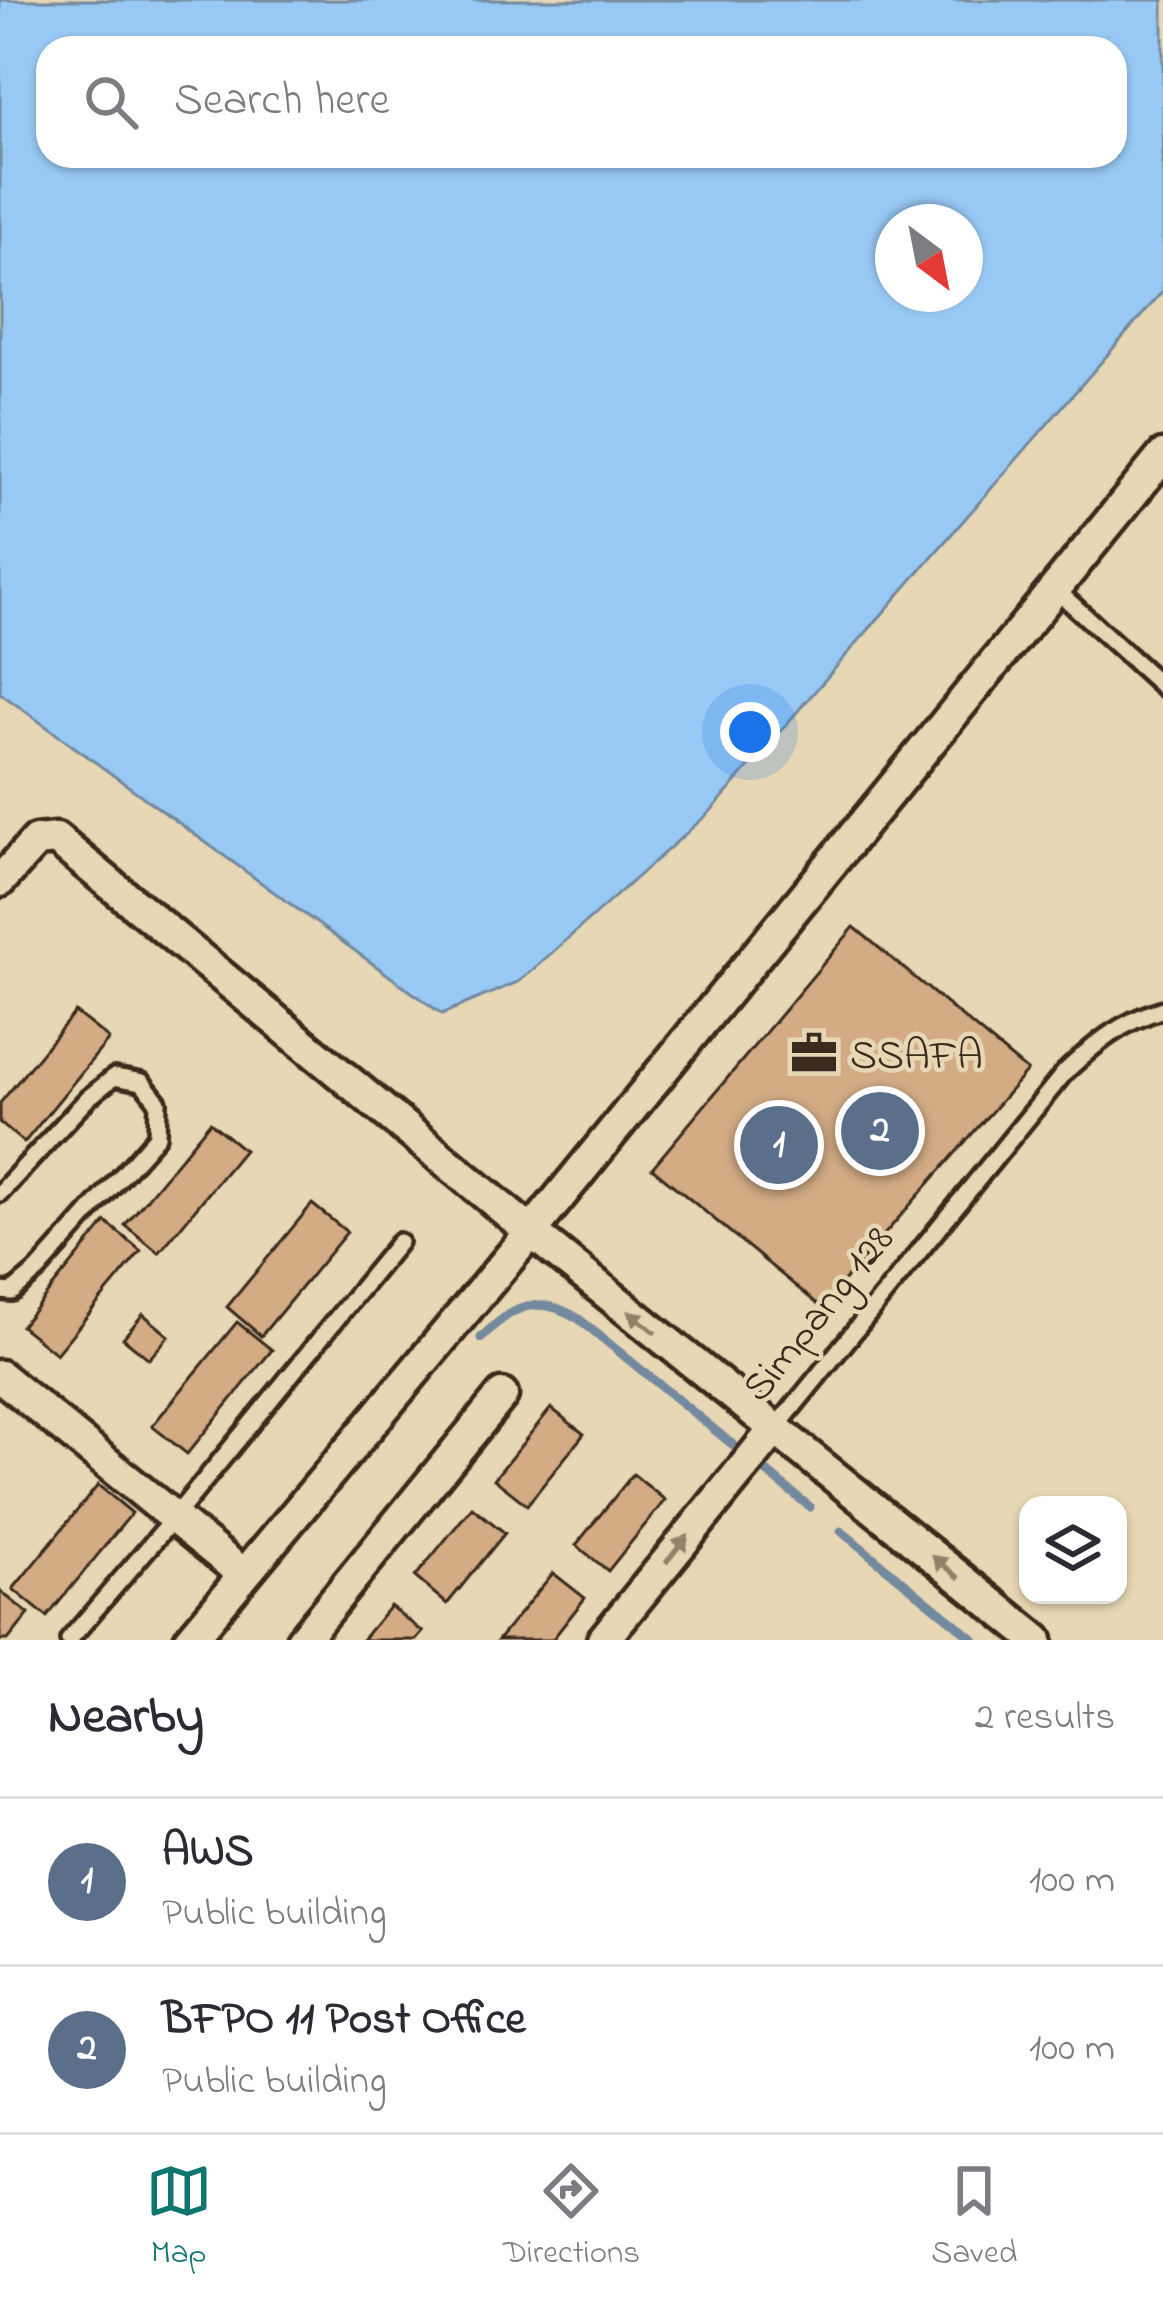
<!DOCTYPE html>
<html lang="en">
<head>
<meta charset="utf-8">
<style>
	body { margin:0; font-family:"Indie Flower",sans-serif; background:#f2f2f3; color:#2b2b33 }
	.controls { position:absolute; right:36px; bottom:36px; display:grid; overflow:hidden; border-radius:24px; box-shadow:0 3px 9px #0004 }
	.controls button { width:108px; height:108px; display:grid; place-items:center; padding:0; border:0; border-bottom:3px solid #e1e1e2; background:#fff; color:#2b2b33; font:60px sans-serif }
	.compass { position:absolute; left:875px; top:204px; width:108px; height:108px; border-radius:50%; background:#fff; box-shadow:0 3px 9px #0004; rotate:148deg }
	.you { position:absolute; left:750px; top:732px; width:42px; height:42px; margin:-30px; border:9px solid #fff; border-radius:50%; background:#1a73e8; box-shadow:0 0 0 18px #1a73e833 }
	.badge { display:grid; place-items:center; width:78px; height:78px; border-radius:50%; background:#0f766e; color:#fff; font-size:39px; font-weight:700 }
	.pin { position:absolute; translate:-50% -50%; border:6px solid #fff; box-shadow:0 3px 12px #0006 }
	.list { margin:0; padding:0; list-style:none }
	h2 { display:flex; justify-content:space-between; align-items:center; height:156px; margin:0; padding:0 48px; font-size:51px }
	h2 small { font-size:39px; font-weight:400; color:#7c7c81 }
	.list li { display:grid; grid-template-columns:78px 1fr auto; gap:36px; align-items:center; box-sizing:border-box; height:168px; padding:0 48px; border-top:3px solid #e1e1e2 }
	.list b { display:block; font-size:45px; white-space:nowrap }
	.list p { margin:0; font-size:39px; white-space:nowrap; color:#7c7c81 }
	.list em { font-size:39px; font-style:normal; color:#7c7c81 }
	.icon { flex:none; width:66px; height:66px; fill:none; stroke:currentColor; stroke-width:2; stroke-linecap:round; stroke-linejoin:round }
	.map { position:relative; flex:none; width:1163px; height:1640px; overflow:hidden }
	.search { position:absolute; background:#fff; box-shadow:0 3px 9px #0004; left:36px; right:36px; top:36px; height:132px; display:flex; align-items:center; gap:30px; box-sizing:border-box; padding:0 42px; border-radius:36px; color:#7c7c81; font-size:45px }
	.sheet { height:492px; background:#fff }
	nav { display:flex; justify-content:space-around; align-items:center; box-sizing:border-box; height:168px; border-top:3px solid #e1e1e2; background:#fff; font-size:33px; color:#7c7c81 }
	nav a { display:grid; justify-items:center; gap:6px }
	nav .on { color:#0f766e }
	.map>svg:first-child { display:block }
</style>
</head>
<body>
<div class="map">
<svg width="1163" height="1640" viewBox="0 0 1163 1640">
	<rect width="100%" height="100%" fill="#e8d7b4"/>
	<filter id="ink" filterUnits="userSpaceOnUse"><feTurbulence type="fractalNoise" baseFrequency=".00833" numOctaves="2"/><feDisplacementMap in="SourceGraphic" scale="24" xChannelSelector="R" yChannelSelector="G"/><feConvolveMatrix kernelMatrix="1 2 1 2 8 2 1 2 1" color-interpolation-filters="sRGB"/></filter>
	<g filter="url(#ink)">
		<path fill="#98c9f4" stroke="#73899e" stroke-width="3" fill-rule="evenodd" d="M0,0H1163V291L710,812L520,981L442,1014L0,693ZM48,48H1115V156H48ZM893,222H965V294H893Z"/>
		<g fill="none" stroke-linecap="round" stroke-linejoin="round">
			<g stroke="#73899e" stroke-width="9">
				<path d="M481,1338C512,1306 538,1293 579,1319L738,1449"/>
				<path d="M763,1469L810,1507"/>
				<path d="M841,1531L975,1640"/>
			</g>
		</g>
		<g fill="#d3ac85" stroke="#3b2a1e" stroke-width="3">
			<path d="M854,927L1027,1071L821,1307L652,1168Z"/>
			<path d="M75,1012L109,1039L24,1143L0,1123V1103Z"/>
			<path d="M210,1122L244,1150L159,1253L125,1225Z"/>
			<path d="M312,1204L347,1232L261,1336L227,1307Z"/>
			<path d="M106,1222L141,1251L56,1354L21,1326Z"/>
			<path d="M143,1314L169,1336L149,1359L123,1338Z"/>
			<path d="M237,1322L272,1350L187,1454L152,1426Z"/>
			<path d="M551,1408L584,1434L527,1505L494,1479Z"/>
			<path d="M633,1474L665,1500L608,1571L576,1545Z"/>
			<path d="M98,1485L132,1513L47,1617L13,1589Z"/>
			<path d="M472,1507L505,1533L447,1604L415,1577Z"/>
			<path d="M553,1573L585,1598L552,1640H498Z"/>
			<path d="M0,1591L29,1614L8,1640H0Z"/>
			<path d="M390,1606L423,1632L416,1640H362Z"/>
		</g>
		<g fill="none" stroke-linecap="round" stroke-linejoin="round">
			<defs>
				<g id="service">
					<path d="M1054,588L1163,687"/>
					<path d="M0,1193L88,1098L114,1077L142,1082L158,1102L157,1136L38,1270L12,1292L0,1291"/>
					<path d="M775,1429L1065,1072C1096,1043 1121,1022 1163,1009"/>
					<path d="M69,1640L173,1519L399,1242"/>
				</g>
				<g id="minor">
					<path d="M0,881L36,841L56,839L531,1232L1037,1640"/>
					<path d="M0,1376L243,1574"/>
					<path d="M190,1640L531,1232L1163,456"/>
					<path d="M302,1640L502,1395"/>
					<path d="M603,1640L775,1429"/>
				</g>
			</defs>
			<use href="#service" stroke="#3b2a1e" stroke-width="24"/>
			<use href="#minor" stroke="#3b2a1e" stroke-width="39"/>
			<use href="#service" stroke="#e8d7b4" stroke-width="15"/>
			<use href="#minor" stroke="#e8d7b4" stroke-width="30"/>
		</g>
		<defs><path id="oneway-solid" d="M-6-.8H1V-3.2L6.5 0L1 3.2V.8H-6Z" transform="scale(3)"/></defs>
		<g fill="#928069">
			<use href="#oneway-solid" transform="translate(642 1322) rotate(-141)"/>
			<use href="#oneway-solid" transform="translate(677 1549) rotate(-51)"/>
			<use href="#oneway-solid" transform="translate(946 1567) rotate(-141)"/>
		</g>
	</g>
	<defs>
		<symbol id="office-bare" viewBox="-9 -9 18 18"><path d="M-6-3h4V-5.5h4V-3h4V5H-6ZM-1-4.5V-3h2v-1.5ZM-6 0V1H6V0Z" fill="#3b2a1e" stroke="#e8d7b4" stroke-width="2.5" paint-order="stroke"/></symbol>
	</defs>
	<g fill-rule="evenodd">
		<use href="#office-bare" x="781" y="1020" width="66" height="66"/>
	</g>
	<g text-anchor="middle" stroke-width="9" stroke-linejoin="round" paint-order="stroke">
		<g font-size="42" fill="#3b2a1e" stroke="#e8d7b4" text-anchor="start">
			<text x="850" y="1068">SSAFA</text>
		</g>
		<g font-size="42" fill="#3b2a1e" stroke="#e8d7b4">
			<text transform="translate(816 1312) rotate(-51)" y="15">Simpang 128</text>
		</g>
	</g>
</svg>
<div class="controls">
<button><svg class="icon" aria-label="layers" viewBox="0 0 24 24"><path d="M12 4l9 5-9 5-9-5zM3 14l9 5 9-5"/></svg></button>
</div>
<svg class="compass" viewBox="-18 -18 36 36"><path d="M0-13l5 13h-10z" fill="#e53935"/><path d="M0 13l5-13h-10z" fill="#7c7c81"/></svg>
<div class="you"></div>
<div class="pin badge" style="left:779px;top:1145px;background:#5c6f8a">1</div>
<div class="pin badge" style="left:880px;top:1131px;background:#5c6f8a">2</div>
<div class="search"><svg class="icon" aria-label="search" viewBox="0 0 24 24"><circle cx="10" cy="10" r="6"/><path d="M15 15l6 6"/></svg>Search here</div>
</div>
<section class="sheet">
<h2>Nearby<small>2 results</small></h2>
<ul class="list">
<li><span class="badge" style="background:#5c6f8a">1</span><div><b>AWS</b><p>Public building</p></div><em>100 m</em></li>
<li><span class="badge" style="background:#5c6f8a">2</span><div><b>BFPO 11 Post Office</b><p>Public building</p></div><em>100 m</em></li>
</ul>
</section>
<nav>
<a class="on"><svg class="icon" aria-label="map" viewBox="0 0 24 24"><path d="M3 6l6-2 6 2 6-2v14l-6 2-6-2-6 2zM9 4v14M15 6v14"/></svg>Map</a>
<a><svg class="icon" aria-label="directions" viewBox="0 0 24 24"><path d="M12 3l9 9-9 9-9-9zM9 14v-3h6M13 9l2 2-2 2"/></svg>Directions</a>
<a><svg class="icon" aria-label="saved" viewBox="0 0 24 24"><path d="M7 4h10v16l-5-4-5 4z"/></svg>Saved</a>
</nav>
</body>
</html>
